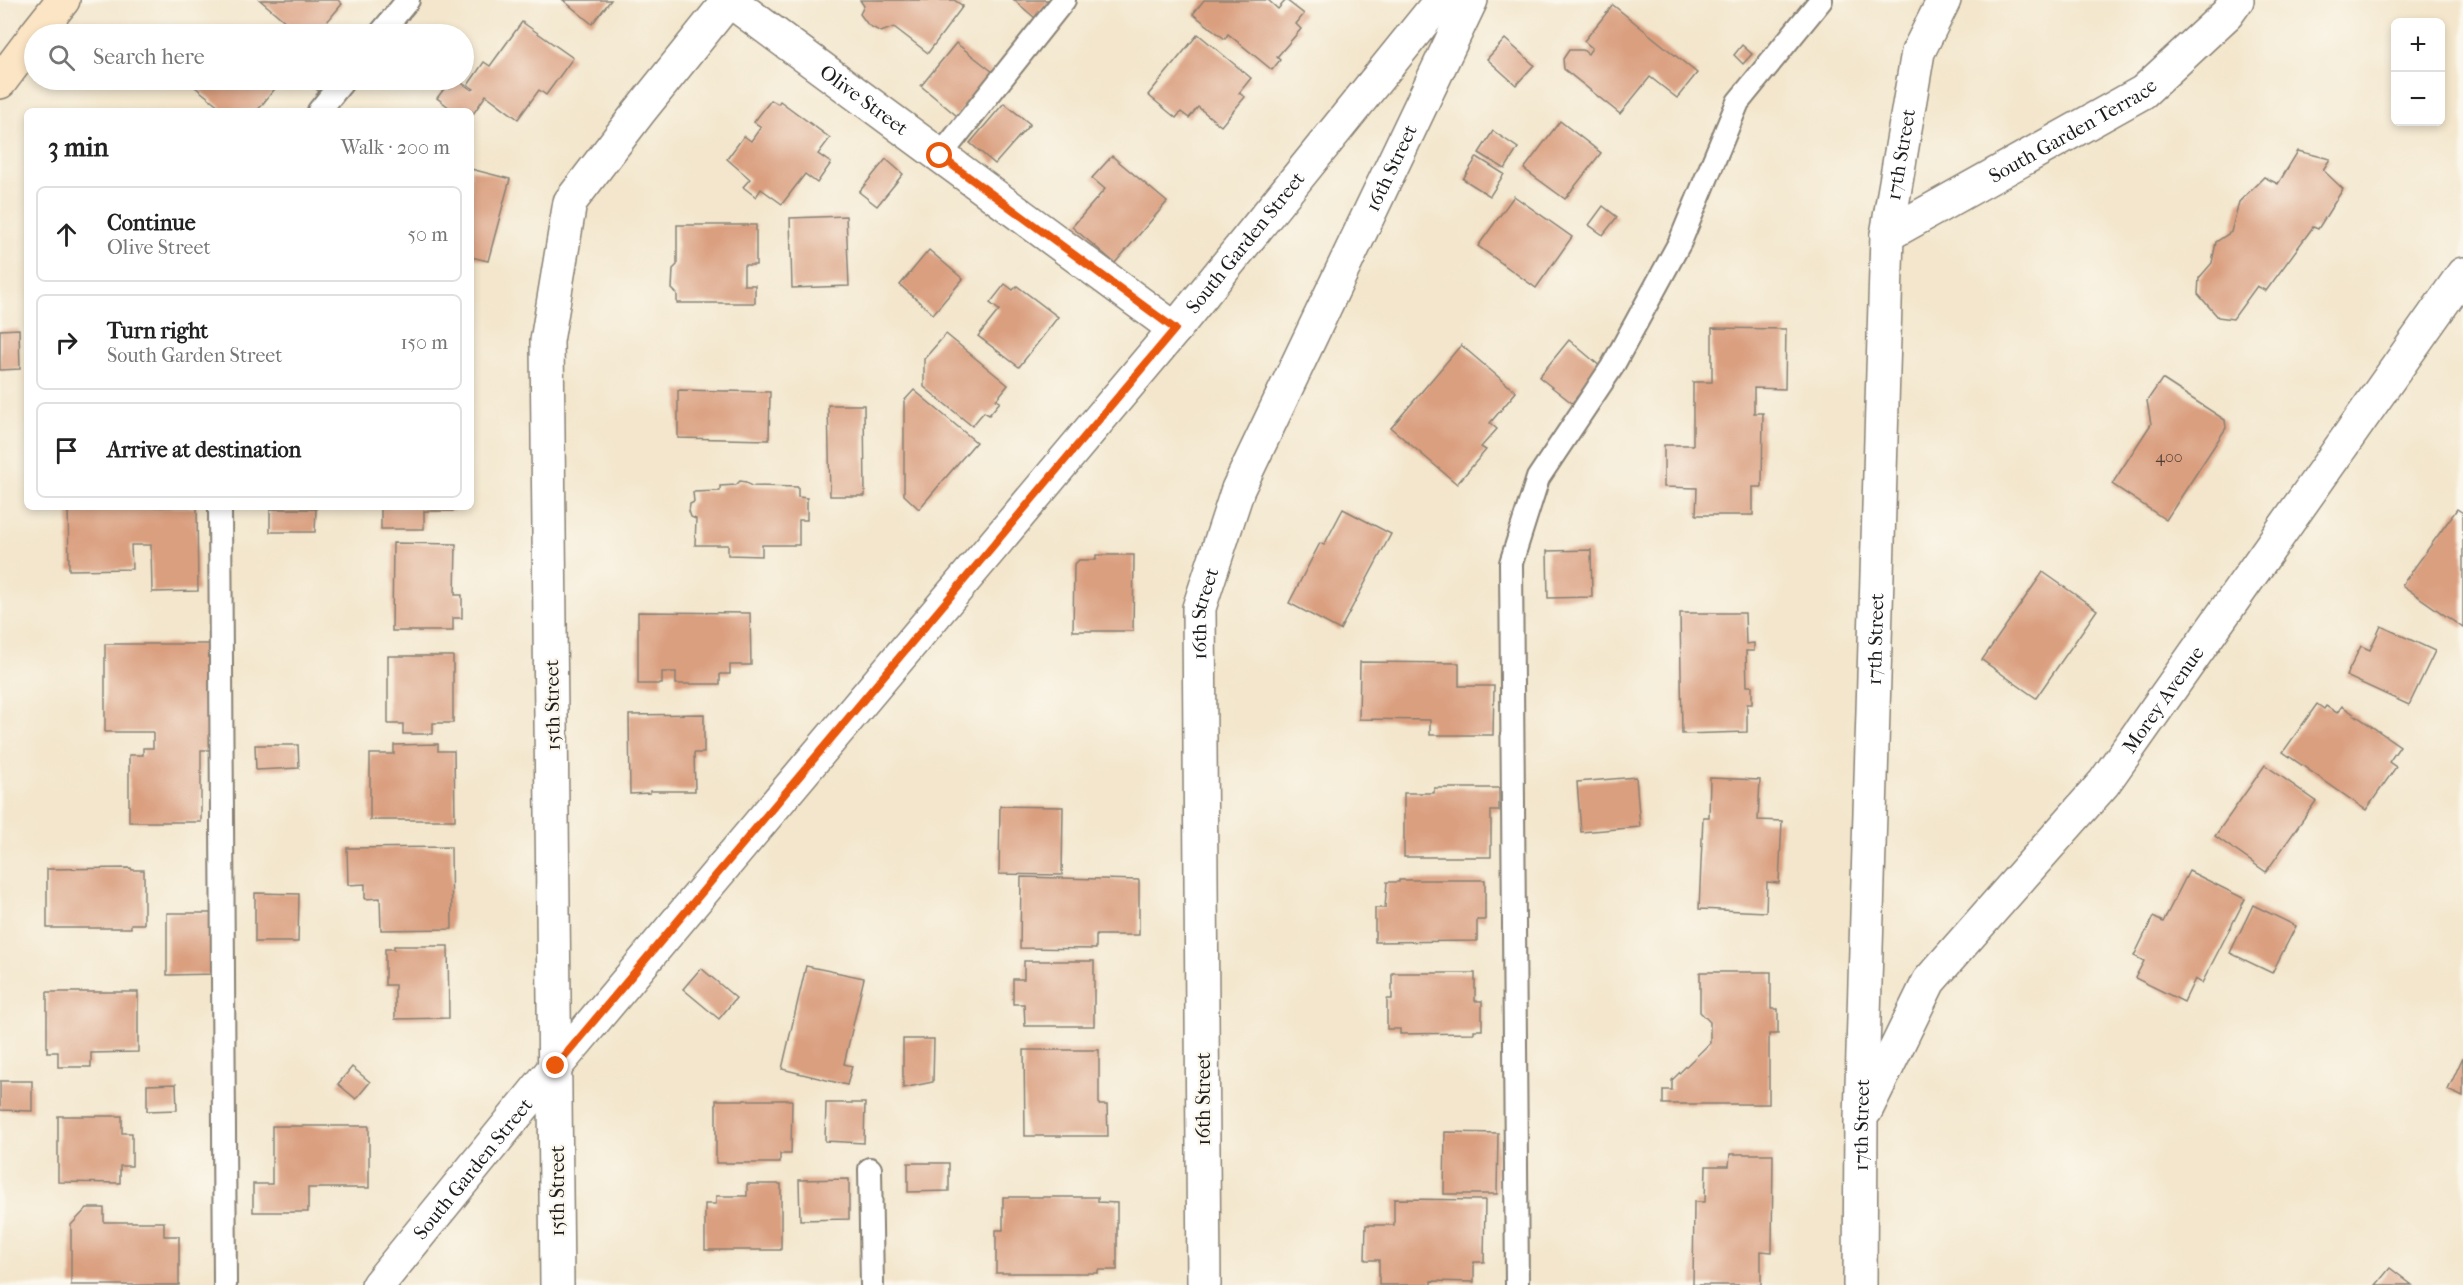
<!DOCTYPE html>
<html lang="en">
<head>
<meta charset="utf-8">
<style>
	body { margin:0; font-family:"IM FELL French Canon",serif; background:#f2f2f2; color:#222 }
	.controls { position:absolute; right:18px; top:18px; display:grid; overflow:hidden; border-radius:9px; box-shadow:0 3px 9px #0003 }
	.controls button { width:54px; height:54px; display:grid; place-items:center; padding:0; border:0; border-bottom:2px solid #e0e0e0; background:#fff; color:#222; font:30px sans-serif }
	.stop { position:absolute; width:18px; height:18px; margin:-14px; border:4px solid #ea580c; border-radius:50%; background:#fff }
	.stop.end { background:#ea580c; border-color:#fff; box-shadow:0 2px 6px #0008 }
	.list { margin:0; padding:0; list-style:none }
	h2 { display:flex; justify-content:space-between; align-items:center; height:78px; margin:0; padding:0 24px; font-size:26px }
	h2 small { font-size:20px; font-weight:400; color:#767676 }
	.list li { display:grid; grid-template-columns:39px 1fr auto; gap:18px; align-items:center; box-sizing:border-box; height:96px; margin:0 12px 12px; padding:0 12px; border:2px solid #e0e0e0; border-radius:9px }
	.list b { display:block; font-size:22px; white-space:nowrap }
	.list p { margin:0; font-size:20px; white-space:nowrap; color:#767676 }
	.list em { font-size:20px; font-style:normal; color:#767676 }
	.icon { flex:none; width:33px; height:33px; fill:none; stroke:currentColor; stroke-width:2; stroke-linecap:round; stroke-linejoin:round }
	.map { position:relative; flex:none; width:2463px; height:1285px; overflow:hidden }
	.search { position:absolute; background:#fff; box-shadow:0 3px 9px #0003; left:24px; top:24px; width:450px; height:66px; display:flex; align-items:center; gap:15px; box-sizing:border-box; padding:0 21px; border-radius:33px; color:#767676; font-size:22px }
	.panel { position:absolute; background:#fff; box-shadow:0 3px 9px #0003; left:24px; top:108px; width:450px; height:402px; border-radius:9px }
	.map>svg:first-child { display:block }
</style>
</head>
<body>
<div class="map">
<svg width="2463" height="1285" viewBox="0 0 2463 1285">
	<rect width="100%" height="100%" fill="#fbf7ec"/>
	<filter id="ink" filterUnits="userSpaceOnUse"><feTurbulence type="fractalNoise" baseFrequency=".0167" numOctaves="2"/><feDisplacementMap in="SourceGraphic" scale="12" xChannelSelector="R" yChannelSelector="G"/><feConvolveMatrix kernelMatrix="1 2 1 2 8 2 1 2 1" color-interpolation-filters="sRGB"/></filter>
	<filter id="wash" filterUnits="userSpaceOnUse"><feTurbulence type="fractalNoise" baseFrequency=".008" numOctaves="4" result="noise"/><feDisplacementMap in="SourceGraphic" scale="24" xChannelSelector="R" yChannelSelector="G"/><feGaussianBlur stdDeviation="1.35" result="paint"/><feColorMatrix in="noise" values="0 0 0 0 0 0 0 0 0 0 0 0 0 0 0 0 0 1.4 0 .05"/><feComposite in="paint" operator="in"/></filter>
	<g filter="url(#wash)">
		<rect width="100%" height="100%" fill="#f3e6cc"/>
		<g id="blocks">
			<g fill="#da9f7f">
				<path d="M260,0H338L342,4L317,34H300Z"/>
				<path d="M563,0H611L592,24Z"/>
				<path d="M860,0H954L963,6L928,53L894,27L881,32L868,25L860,14L864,6Z"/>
				<path d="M1014,0H1050L1035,18Z"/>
				<path d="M1204,0H1268L1278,9L1286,0L1304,14L1296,24L1301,29L1277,57L1280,60L1272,70L1228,34L1225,39L1193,14Z"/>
				<path d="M1613,5L1697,73L1677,98L1650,77L1620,114L1564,69L1563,59L1569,50H1583L1588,54L1592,48L1584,41Z"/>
				<path d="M522,22L573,58L546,95L539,90L518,119L486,95L471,117V111H454L437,98L451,80H457L472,90L474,89L468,85L484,62L490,66Z"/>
				<path d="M1198,34L1251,78L1239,93L1245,97L1221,126L1198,107L1189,118L1181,112L1176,118L1148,95Z"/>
				<path d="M1505,39L1534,65L1516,85L1487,59Z"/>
				<path d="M956,43L993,72L957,116L921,86Z"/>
				<path d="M1742,45L1752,54L1743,64L1734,55Z"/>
				<path d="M193,80H282L257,111H225L190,83Z"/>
				<path d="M305,80H342L327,98Z"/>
				<path d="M771,100L778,104L780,101L830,138L818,154L831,163L817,183L805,174L782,204L761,189L756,197L743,187L750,179L727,159L744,136L751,141L761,127L754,122Z"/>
				<path d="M1004,103L1030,124L995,164L970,143Z"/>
				<path d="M1560,121L1601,153L1565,199L1524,169Z"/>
				<path d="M1493,131L1518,148L1505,169L1479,153Z"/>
				<path d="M2298,151L2330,159L2323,170L2343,189L2318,229L2313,227L2266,291L2257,286L2233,319L2218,317L2198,294L2199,278L2212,263L2216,242L2231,232L2239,202L2264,177L2278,184Z"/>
				<path d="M1112,156L1167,202L1115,263L1072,227L1105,189L1092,178Z"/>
				<path d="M1477,157L1504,174L1490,196L1463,179Z"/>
				<path d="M886,159L903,174L877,206L859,192Z"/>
				<path d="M471,169L510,179L488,261L471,257Z"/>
				<path d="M1514,196L1572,237L1536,288L1478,246Z"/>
				<path d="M1603,206L1617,217L1603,235L1589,225Z"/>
				<path d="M846,216L849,286L792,288L790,218Z"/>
				<path d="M677,225H756V265H744V285H755V303H677V294L672,289L673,269L677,265Z"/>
				<path d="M929,250L963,279L933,314L900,285Z"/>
				<path d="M1005,284L1013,290L1017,286L1058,317L1019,367L978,336L999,310L990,303Z"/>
				<path d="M1712,328L1786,329L1785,389L1754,388V413H1763L1762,487H1753V515H1696L1697,488L1664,487V445H1693V382H1712Z"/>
				<path d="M19,329L20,369L0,370V330Z"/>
				<path d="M946,334L1008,385L996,400L1000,402L989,415L984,412L972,426L924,387V359Z"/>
				<path d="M1569,340L1601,367L1572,403L1539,377Z"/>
				<path d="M1461,345L1516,392L1490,423L1497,429L1481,447L1486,450L1457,484L1391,428Z"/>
				<path d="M2162,379L2225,420L2226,428L2166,520L2112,484L2151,424L2147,401Z"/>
				<path d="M678,390L770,392L769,440L678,438Z"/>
				<path d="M914,390L976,442L919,509L904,495V401Z"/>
				<path d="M828,405H864L865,496H830Z"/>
				<path d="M740,481L746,482L751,486L798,487V497L807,498V520H799V545H762V556L728,555V545H695L696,519L691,517L689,511L690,504L694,502L693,492L720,491V486L736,485Z"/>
				<path d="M68,507H197L198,591L152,592L151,545H131L132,569L69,570Z"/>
				<path d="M381,507H453V511H424V529H381Z"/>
				<path d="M270,509H316L315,532H270Z"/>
				<path d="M1343,509L1391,534L1340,630L1289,603L1320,543L1324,545Z"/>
				<path d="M2457,509L2463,513V628L2402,585Z"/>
				<path d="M393,543L456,544L455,595H462V618H453V631H392Z"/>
				<path d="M1591,550L1592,597L1548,598L1547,551Z"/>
				<path d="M1096,555H1134L1133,631H1073L1074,565L1079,560H1096Z"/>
				<path d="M2043,572L2097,610L2036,698L1982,660Z"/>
				<path d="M638,612L750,613L751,665H730V674H720V684H676V672H662V684H638Z"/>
				<path d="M1680,613H1745L1746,644L1754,643V651H1746L1747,686H1752V704H1747V732L1682,734Z"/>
				<path d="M2381,626L2435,651L2409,705L2346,676L2361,646L2370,650Z"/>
				<path d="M105,644H212V733H210V750H201V822H129V755H143V748H153V732H105Z"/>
				<path d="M388,656H453V723H433V734H403V724H388Z"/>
				<path d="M1360,662L1459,663V686H1494L1493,735H1430V720L1359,719Z"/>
				<path d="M2317,704L2324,709L2326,706L2337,713L2342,706L2400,746L2389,762L2396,767L2366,810L2283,752Z"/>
				<path d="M704,714V753H694L695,791H650V793L630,794L629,715Z"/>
				<path d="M438,744V751H454L455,820H370V754H394V745Z"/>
				<path d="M255,745H298L299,768L256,770Z"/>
				<path d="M2265,765L2316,801L2266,872L2215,836Z"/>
				<path d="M1636,777L1640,827L1581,832L1577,782Z"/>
				<path d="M1710,778L1760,780L1758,820L1782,821L1779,883L1767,882L1766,912L1699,909L1703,817H1709Z"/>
				<path d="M1434,788H1499V811H1491V857H1404V793H1434Z"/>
				<path d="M1000,806L1063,807L1062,875L999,874Z"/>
				<path d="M451,847L452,929L381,930L380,898L365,899V884L348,885L347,848Z"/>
				<path d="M131,868L132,870H144V924H131V928H47V869Z"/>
				<path d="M2189,871L2245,899L2202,983L2195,979L2184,1002L2135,978L2144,961L2134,956L2153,917L2163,922Z"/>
				<path d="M1021,877L1139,880V935H1096V949L1020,948Z"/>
				<path d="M1399,880H1485V920H1477V941L1375,942V908H1385L1387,882H1399Z"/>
				<path d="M255,893L299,894L298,942H255Z"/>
				<path d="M2253,905L2296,926L2272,973L2230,953Z"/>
				<path d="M167,913H214L215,974L167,975Z"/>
				<path d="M394,946H448L449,1018L395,1019V985H385V949H394Z"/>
				<path d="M1024,961H1094V1026H1025L1024,1004H1013V979H1024Z"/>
				<path d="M806,966L864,978L844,1064L852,1066L847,1085L782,1069Z"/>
				<path d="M701,968L736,998L719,1019L683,989Z"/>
				<path d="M1700,972H1771V1009H1778V1034H1769V1104H1663V1090H1672V1080L1710,1043V1022L1700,1012Z"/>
				<path d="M1392,973H1475V1001H1482V1030H1474V1033L1400,1034V1029H1387V999H1392Z"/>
				<path d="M47,992H138V1052L91,1053V1067H58V1052H47Z"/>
				<path d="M903,1039H934L933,1082L903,1088Z"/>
				<path d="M1024,1050H1099V1105H1107L1108,1136H1025Z"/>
				<path d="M2463,1057V1097L2448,1090Z"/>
				<path d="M352,1067L370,1082L356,1099L338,1084Z"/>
				<path d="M0,1081H32V1111L0,1110Z"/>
				<path d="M176,1084L177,1110L147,1111V1085Z"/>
				<path d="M716,1100H792L791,1154H780V1163H716Z"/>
				<path d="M826,1103H865L864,1143L825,1141Z"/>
				<path d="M58,1116H122V1133H132V1166H120V1183L58,1182Z"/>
				<path d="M272,1126H369V1188H308V1212H253V1184H272Z"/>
				<path d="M1445,1132L1498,1133L1497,1194H1444Z"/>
				<path d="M1730,1154H1773L1772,1252L1761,1251V1285H1693L1694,1202H1705L1706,1166H1729Z"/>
				<path d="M908,1163H949V1191L908,1192Z"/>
				<path d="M849,1179V1219L800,1220L799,1180Z"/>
				<path d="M747,1184H781V1250H705V1204H716V1196H747Z"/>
				<path d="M1003,1197H1098V1202L1117,1203V1270H1098V1273H996V1230H1003Z"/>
				<path d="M1394,1199L1485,1200L1484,1262H1474V1282L1431,1281V1285H1379V1260H1365L1366,1225H1394Z"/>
				<path d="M87,1208H104V1222H164V1236H179V1285H71V1225Z"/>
				<path d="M2390,1268L2412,1285H2376Z"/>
			</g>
		</g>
	</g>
	<g filter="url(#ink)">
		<use href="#blocks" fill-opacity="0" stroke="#888174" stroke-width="1.5"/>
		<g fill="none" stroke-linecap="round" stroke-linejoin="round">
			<defs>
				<g id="lane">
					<path d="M380,34L408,0"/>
					<path d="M319,111L344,80"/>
					<path d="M940,156L1064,0"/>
					<path d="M220,507L225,1285"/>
					<path d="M870,1169L872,1285"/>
					<path d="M1517,1285L1511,563L1538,478L1612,367L1680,242L1738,102L1821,0"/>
				</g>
				<g id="street">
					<path id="s1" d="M1887,235L2143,92L2227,14L2237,0"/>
					<path id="s2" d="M1866,1110L1929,981L2104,783L2463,274"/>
					<path id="s3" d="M378,1285L556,1066L1175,329L1441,0"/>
					<path id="s4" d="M557,1285L547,341L570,202L639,112L729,0L1175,329"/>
					<path id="s5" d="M1204,1285L1199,608L1238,489L1471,0"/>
					<path id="s6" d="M1860,1285L1861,1119L1887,235L1918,52L1944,0"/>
				</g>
				<g id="secondary">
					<path d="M36,34L63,0"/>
					<path d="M0,82L34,37"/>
				</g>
			</defs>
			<use href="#lane" stroke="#888174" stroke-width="26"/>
			<use href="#street" stroke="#888174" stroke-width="36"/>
			<use href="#secondary" stroke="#888174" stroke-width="36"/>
			<use href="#lane" stroke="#fff" stroke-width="22"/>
			<use href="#street" stroke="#fff" stroke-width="33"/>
			<use href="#secondary" stroke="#fce5c4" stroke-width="33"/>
		</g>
	</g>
	<g fill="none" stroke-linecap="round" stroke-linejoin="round" filter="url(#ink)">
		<path stroke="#ea580c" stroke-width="8" d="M556,1066L1175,329L940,156"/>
	</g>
	<g text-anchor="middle" stroke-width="4.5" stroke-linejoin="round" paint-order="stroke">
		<g font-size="16" fill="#4c3d35">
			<text x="2169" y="462">400</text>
		</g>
		<g font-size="20" fill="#1c1c1c" stroke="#fbf7ec">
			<text dy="7" stroke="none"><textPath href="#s4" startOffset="1510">Olive Street</textPath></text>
			<text dy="7" stroke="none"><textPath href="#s1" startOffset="213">South Garden Terrace</textPath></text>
			<text dy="7" stroke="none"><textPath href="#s6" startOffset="1132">17th Street</textPath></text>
			<text dy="7" stroke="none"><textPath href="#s5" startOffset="1158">16th Street</textPath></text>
			<text dy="7" stroke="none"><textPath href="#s3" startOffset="1356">South Garden Street</textPath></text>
			<text dy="7" stroke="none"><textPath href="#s5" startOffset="672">16th Street</textPath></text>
			<text dy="7" stroke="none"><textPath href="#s6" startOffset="646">17th Street</textPath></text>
			<text dy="7" stroke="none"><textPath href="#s2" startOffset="510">Morey Avenue</textPath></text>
			<text transform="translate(552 705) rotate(-91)" y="7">15th Street</text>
			<text transform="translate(1203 1099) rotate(-90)" y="7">16th Street</text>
			<text dy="7" stroke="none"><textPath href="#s6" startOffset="160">17th Street</textPath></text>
			<text dy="7" stroke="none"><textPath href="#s3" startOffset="150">South Garden Street</textPath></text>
			<text transform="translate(557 1191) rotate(-90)" y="7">15th Street</text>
		</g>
	</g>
</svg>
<div class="controls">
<button>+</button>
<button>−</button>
</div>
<div class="stop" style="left:940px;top:156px"></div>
<div class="stop end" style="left:556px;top:1066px"></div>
<div class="search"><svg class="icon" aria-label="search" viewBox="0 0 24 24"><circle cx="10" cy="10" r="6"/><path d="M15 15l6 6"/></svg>Search here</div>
<section class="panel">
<h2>3 min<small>Walk · 200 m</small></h2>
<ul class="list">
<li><svg class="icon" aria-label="ahead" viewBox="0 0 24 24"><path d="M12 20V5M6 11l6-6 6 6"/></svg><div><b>Continue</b><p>Olive Street</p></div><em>50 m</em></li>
<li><svg class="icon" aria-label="right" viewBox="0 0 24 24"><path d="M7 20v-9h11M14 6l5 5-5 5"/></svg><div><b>Turn right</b><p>South Garden Street</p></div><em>150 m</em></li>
<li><svg class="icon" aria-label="arrive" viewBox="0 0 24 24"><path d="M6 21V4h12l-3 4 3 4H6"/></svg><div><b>Arrive at destination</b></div></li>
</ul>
</section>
</div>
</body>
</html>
